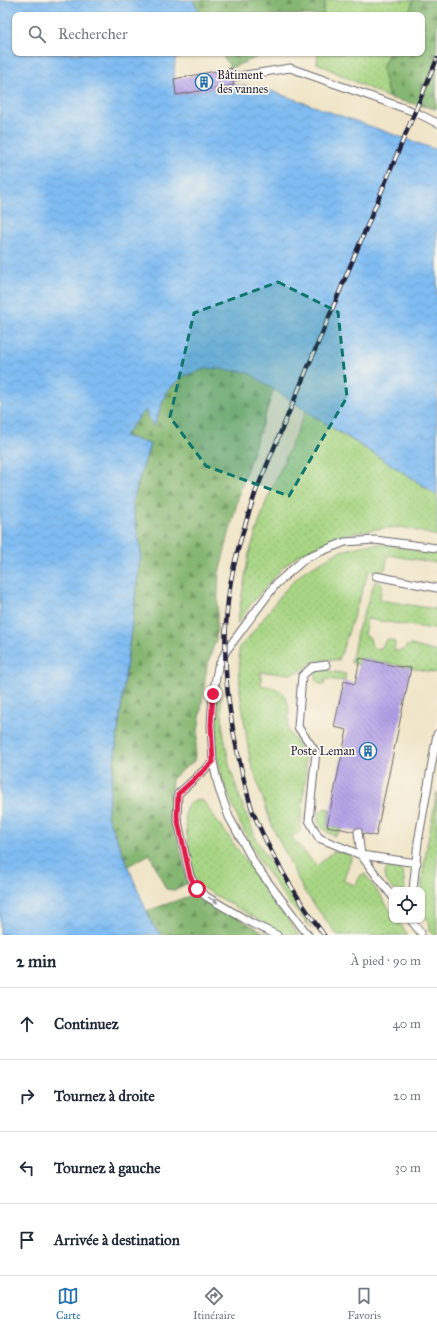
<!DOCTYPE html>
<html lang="fr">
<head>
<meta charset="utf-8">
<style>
	body { margin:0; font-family:"IM FELL Great Primer",serif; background:#f2f2f3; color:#1f2937 }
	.controls { position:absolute; right:12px; bottom:12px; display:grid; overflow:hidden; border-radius:8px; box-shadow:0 1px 3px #0004 }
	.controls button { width:36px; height:36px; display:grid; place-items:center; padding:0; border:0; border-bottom:1px solid #e0e1e3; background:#fff; color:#1f2937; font:20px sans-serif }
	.stop { position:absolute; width:12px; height:12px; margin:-9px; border:3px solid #e11d48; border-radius:50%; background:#fff }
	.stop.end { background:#e11d48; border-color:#fff; box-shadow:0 1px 4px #0008 }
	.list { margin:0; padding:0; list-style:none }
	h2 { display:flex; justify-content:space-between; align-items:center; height:52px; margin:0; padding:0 16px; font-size:17px }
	h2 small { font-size:13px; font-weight:400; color:#747a83 }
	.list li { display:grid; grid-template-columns:26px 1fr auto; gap:12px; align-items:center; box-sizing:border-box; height:72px; padding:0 16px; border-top:1px solid #e0e1e3 }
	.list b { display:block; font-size:15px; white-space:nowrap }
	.list em { font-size:13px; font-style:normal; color:#747a83 }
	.icon { flex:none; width:22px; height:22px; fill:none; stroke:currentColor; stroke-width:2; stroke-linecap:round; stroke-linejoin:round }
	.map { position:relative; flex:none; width:437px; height:935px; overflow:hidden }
	.search { position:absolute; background:#fff; box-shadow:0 1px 3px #0004; left:12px; right:12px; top:12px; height:44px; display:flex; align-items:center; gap:10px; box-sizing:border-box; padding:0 14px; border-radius:8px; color:#747a83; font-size:15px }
	.sheet { height:340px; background:#fff }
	nav { display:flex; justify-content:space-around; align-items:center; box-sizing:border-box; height:56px; border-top:1px solid #e0e1e3; background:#fff; font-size:11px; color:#747a83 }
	nav a { display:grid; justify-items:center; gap:2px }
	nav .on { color:#1f6fb2 }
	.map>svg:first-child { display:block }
</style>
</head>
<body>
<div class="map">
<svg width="437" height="935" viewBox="0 0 437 935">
	<defs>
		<pattern id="grass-dots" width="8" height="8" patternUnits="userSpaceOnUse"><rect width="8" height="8" fill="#a8d684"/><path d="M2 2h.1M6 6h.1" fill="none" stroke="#90b773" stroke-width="1.8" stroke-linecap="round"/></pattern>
		<pattern id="forest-firs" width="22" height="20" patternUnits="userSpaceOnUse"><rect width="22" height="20" fill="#86b772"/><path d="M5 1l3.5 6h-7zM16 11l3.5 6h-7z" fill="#6d945f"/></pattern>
		<pattern id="water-waves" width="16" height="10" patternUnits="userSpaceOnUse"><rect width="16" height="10" fill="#7fbcf2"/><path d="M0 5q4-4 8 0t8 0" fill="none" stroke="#6da1d0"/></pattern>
		<pattern id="building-back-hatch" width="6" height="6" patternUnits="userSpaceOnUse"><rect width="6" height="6" fill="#b3a0e8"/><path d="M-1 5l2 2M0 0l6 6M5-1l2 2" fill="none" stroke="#9182bd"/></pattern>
	</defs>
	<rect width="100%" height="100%" fill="#fbf7ec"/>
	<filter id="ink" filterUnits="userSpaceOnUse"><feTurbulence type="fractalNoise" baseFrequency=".025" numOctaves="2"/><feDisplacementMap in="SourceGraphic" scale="8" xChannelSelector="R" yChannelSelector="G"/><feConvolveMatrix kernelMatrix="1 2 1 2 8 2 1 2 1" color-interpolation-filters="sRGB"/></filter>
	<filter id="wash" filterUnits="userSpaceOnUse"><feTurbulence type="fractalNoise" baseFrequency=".012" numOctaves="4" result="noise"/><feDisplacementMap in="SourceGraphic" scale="16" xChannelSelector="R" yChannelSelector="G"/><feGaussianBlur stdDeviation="0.9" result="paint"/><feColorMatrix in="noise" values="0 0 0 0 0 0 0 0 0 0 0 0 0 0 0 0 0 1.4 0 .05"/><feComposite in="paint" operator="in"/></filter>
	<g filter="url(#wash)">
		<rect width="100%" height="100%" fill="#f0e5c8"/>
		<g fill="url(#grass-dots)" stroke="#657c60">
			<path d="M325,0H414L407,15H323Z"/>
			<path d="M318,53H389L382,68L389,98L317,63Z"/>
			<path d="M306,411L409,476L437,495V536L402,527L375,529L342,535L298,555L282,568L251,604L237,624L249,554L266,502Z"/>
			<path d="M381,544L437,554V563L388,555L385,570L376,571L369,570L339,660H325L315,661L299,672L290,674L261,672V685L275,688L285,695L289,708L288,730L304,755L306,772L300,831L291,837L317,866L334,851L349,854L351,859L343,881L355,885L361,875L365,874L392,913V920H397L408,935H337L304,891L272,826L250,760L240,692L239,647L248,639L284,591L303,572L338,552L365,545Z"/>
			<path d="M375,581L382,584L380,600L435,609L437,597V627L433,629L367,619L364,634L370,638L372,647L376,649L381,648L386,640H391L395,642L394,651L405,650L406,646L411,645L437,652V673L360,658L359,665L351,663L357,633Z"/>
			<path d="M319,669L346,674L344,681L325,679L324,685C315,684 312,675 319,669Z"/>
			<path d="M219,677L223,730L229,764L240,799L257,841L312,929L288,902L260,862L239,821L223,781L216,753L212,728Z"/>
			<path d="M437,792V935H433C426,925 421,893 422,881C425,851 432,821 437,792Z"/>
			<path d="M196,799L203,801L299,935H285L201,887L191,874L185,816L186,807Z"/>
			<path d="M326,808L330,810L327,826L342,829L336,836C326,833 313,824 319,812Z"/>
			<path d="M388,867L396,868L403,872L405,890H393L386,880L385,873Z"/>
		</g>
		<g fill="url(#forest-firs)" stroke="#546c56">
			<path d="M193,0H325L323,15H201Z"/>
			<path d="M414,0H437L436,109L389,98L382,68L389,53H422V15H407Z"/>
			<path d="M221,53H267L231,68Z"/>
			<path d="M208,368L248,372L274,389L240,491L219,573L216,639L207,666L194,761L172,778L170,809L188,883L174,890L166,889L150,854L128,866L107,816L141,552L132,503L150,444L124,436L145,409L154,427L166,392L183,376Z"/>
			<path d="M195,894L269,935H162L153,926L147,911Z"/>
		</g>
		<path fill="url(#water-waves)" stroke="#506f96" d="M0,0H193L201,15H15V53H198L175,59L174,79L176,95L234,85L260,87L437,150V495L409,476L306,411L248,372L208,368L183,376L166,392L154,427L145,410L124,436L150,444L132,503L141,552L107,816L153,926L162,935H0Z"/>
		<g id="blocks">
			<g fill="url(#building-back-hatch)">
				<path d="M231,68L234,85L176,95L174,79Z"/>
				<path d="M360,658L394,666L411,668L376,836L327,826L347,730L334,727L344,681L355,684Z"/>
			</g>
		</g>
	</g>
	<g filter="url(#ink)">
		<use href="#blocks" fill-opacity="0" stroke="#6a666c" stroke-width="1"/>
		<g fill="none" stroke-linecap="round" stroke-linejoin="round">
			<defs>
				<g id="lane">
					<path d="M233,77L290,68L415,112L437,123"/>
					<path d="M376,576L437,588"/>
					<path d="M326,665L312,667L302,676L298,727L316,752L309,820L319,838L361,855L417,863"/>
					<path d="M213,762L178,794L177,817L190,876L197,889L207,897L253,924L277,935"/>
					<path d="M358,832L361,855L392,896"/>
					<path d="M413,890L418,842L437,734"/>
					<path d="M411,920L421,933"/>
					<path d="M308,935L256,866L229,817L219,789L213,762L211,725L213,694L218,667L226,651L276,584L307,557L345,542L375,540L437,548"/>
				</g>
			</defs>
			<use href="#lane" stroke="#6a666c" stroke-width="9"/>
			<use href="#lane" stroke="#fff" stroke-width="7"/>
			<defs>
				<path id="rail" d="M324,935C296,897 271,856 253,812C247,795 243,777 239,759C228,711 222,661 227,611C230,570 243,530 256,491L437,59"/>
			</defs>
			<use href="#rail" stroke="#22223b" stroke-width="4.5"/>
			<use href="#rail" stroke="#fbf7ec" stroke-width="3" stroke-dasharray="9" stroke-linecap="butt"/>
		</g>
		<defs><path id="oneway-solid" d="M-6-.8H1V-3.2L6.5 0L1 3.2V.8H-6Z"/></defs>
		<use fill="#9c9ca7" href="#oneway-solid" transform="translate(213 900) rotate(31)"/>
	</g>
	<g fill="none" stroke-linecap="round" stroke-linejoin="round" filter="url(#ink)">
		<path stroke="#e11d48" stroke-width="5" d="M197,889L190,876L177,817L178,794L213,762L211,725L213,694"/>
	</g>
	<path fill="#0f766e" fill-opacity="0.2" stroke="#0f766e" stroke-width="3" stroke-dasharray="8 5" stroke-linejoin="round" d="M278,282L338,312L347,397L289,496L206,466L170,417L194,313Z"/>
	<defs>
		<symbol id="building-ring" viewBox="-11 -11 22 22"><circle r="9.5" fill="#fbf7ec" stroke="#1f6fb2" stroke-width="1.5"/><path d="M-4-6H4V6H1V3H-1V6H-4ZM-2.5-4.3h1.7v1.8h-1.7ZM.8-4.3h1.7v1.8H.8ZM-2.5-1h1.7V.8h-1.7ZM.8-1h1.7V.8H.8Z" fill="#1f6fb2"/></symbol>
	</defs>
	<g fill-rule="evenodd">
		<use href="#building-ring" x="194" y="72" width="20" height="20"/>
		<use href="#building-ring" x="358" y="741" width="20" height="20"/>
	</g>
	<g text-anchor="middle" stroke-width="3.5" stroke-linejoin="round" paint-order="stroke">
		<g font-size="12" fill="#22223b" stroke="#fbf7ec" text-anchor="start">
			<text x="217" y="79">Bâtiment<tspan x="217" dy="14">des vannes</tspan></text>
			<text x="355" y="755" text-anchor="end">Poste Leman</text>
		</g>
	</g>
</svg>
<div class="controls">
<button><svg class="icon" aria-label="locate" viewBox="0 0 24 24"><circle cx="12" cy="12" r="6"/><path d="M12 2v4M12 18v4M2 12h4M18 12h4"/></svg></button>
</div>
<div class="stop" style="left:197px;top:889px"></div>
<div class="stop end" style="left:213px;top:694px"></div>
<div class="search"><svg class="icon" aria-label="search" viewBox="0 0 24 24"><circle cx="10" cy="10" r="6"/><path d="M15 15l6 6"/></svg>Rechercher</div>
</div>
<section class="sheet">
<h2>2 min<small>À pied · 90 m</small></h2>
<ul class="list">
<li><svg class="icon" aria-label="ahead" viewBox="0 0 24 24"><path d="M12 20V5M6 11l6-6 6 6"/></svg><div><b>Continuez</b></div><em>40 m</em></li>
<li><svg class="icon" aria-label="right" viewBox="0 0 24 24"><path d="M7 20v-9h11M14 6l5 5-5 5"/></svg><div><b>Tournez à droite</b></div><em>20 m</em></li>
<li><svg class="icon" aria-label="left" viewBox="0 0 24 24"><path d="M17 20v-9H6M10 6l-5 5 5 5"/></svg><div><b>Tournez à gauche</b></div><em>30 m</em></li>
<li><svg class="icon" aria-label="arrive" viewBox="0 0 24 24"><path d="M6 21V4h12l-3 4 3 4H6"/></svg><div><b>Arrivée à destination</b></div></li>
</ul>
</section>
<nav>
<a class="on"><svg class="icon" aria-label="map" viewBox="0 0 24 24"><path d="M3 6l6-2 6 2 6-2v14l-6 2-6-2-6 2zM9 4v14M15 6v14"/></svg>Carte</a>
<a><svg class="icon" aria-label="directions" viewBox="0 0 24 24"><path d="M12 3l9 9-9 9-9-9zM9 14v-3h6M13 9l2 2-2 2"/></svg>Itinéraire</a>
<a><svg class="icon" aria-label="saved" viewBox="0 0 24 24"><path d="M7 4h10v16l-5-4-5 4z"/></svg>Favoris</a>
</nav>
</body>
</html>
